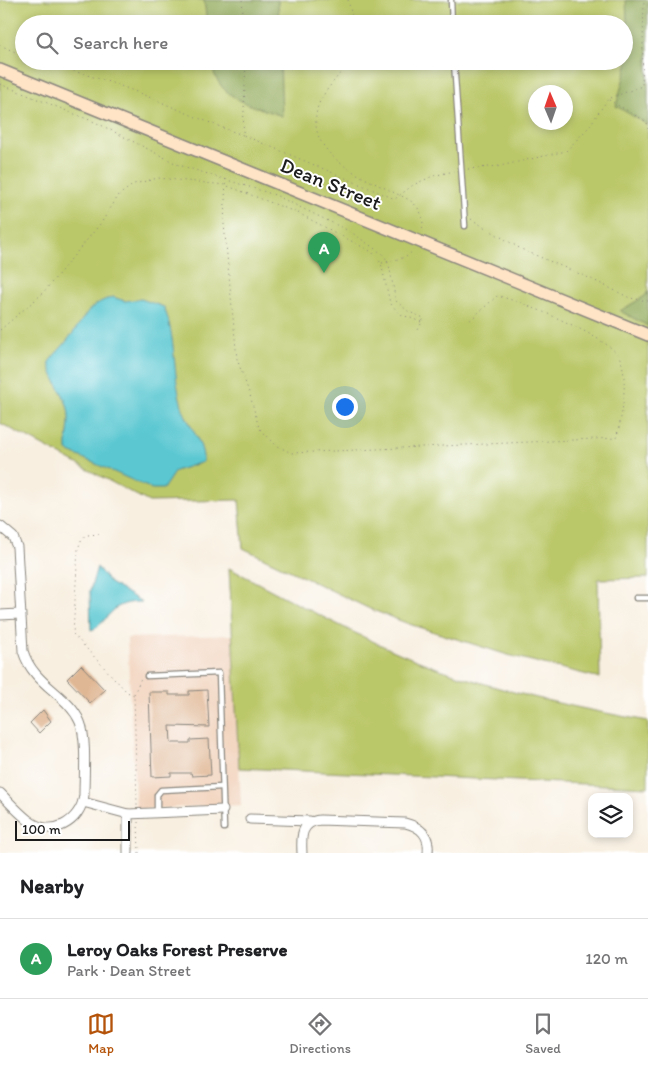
<!DOCTYPE html>
<html lang="en">
<head>
<meta charset="utf-8">
<style>
	body { margin:0; font-family:Itim,sans-serif; background:#f6f6f6; color:#202124 }
	.controls { position:absolute; right:15px; bottom:15px; display:grid; overflow:hidden; border-radius:10px; box-shadow:0 2px 8px #0003 }
	.controls button { width:45px; height:45px; display:grid; place-items:center; padding:0; border:0; border-bottom:1px solid #e0e0e0; background:#fff; color:#202124; font:25px sans-serif }
	.compass { position:absolute; left:528px; top:85px; width:45px; height:45px; border-radius:50%; background:#fff; box-shadow:0 2px 8px #0003; rotate:358deg }
	.scale { position:absolute; left:15px; bottom:12px; width:115px; box-sizing:border-box; padding-left:5px; border:2px solid #1c1c1c; border-top:0; font-size:14px; line-height:18px; white-space:nowrap; color:#1c1c1c; -webkit-text-stroke:4px #fff; paint-order:stroke }
	.you { position:absolute; left:344px; top:406px; width:18px; height:18px; margin:-12px; border:4px solid #fff; border-radius:50%; background:#1a73e8; box-shadow:0 0 0 8px #1a73e833 }
	.badge { display:grid; place-items:center; width:32px; height:32px; border-radius:50%; background:#b45309; color:#fff; font-size:16px; font-weight:700 }
	.pin { position:absolute; translate:-50% -41px; filter:drop-shadow(0 1px 2px #0008) }
	.pin::after { content:''; position:absolute; top:26px; width:18px; height:15px; background:inherit; clip-path:polygon(0 0,100% 0,50% 100%) }
	.list { margin:0; padding:0; list-style:none }
	h2 { display:flex; justify-content:space-between; align-items:center; height:65px; margin:0; padding:0 20px; font-size:21px }
	h2 small { font-size:16px; font-weight:400; color:#757577 }
	.list li { display:grid; grid-template-columns:32px 1fr auto; gap:15px; align-items:center; box-sizing:border-box; height:80px; padding:0 20px; border-top:1px solid #e0e0e0 }
	.list b { display:block; font-size:19px; white-space:nowrap }
	.list p { margin:0; font-size:16px; white-space:nowrap; color:#757577 }
	.list em { font-size:16px; font-style:normal; color:#757577 }
	.icon { flex:none; width:28px; height:28px; fill:none; stroke:currentColor; stroke-width:2; stroke-linecap:round; stroke-linejoin:round }
	.map { position:relative; flex:none; width:648px; height:853px; overflow:hidden }
	.search { position:absolute; background:#fff; box-shadow:0 2px 8px #0003; left:15px; right:15px; top:15px; height:55px; display:flex; align-items:center; gap:12px; box-sizing:border-box; padding:0 18px; border-radius:28px; color:#757577; font-size:19px }
	.sheet { height:145px; background:#fff }
	nav { display:flex; justify-content:space-around; align-items:center; box-sizing:border-box; height:70px; border-top:1px solid #e0e0e0; background:#fff; font-size:14px; color:#757577 }
	nav a { display:grid; justify-items:center; gap:2px }
	nav .on { color:#b45309 }
	.map>svg:first-child { display:block }
</style>
</head>
<body>
<div class="map">
<svg width="648" height="853" viewBox="0 0 648 853">
	<rect width="100%" height="100%" fill="#fff"/>
	<filter id="ink" filterUnits="userSpaceOnUse"><feTurbulence type="fractalNoise" baseFrequency=".02" numOctaves="2"/><feDisplacementMap in="SourceGraphic" scale="10" xChannelSelector="R" yChannelSelector="G"/><feConvolveMatrix kernelMatrix="1 2 1 2 8 2 1 2 1" color-interpolation-filters="sRGB"/></filter>
	<filter id="wash" filterUnits="userSpaceOnUse"><feTurbulence type="fractalNoise" baseFrequency=".0096" numOctaves="4" result="noise"/><feDisplacementMap in="SourceGraphic" scale="20" xChannelSelector="R" yChannelSelector="G"/><feGaussianBlur stdDeviation="1.12" result="paint"/><feColorMatrix in="noise" values="0 0 0 0 0 0 0 0 0 0 0 0 0 0 0 0 0 1.4 0 .05"/><feComposite in="paint" operator="in"/></filter>
	<g filter="url(#wash)">
		<rect width="100%" height="100%" fill="#f8efe0"/>
		<path fill="#f2d4be" d="M232,635L241,805L136,809L127,638Z"/>
		<g fill="#bbc869" stroke="#6c7242" fill-rule="evenodd">
			<path d="M0,0H646L648,59V578L598,579L600,678L508,655L409,624L370,609L243,548L239,500L149,502L0,423ZM24,24H624V61H24ZM536,92H566V122H536Z"/>
			<path d="M229,568C285,597 341,628 399,653C478,687 564,706 648,721V787L239,768Z"/>
		</g>
		<g fill="#94ac5d" stroke="#58643c">
			<path d="M204,0H278L279,24H207Z"/>
			<path d="M626,0H648V125L616,106L629,59Z"/>
			<path d="M211,61H280L282,116C250,104 217,100 211,61Z"/>
			<path d="M648,291V326L620,311L645,296Z"/>
		</g>
		<g fill="#5ac7d1" stroke="#3b7276">
			<path d="M113,297L125,301L141,299L164,307C177,339 172,373 182,406C187,424 205,444 203,462L175,471L163,489H152L67,451C66,435 72,420 67,405C62,390 51,377 49,362C55,353 63,347 69,338C85,319 85,305 113,297Z"/>
			<path d="M97,567L110,583L142,602C133,602 122,603 115,609C107,615 100,628 91,630L90,591Z"/>
		</g>
		<g id="blocks">
			<g fill="#e0b794">
				<path d="M81,665L105,690L90,703L67,679Z"/>
				<path d="M207,690L209,727L170,726L171,743H190V740L209,739L211,775L192,776L191,773H171V776L152,777L149,692H169V695H189V691Z"/>
				<path d="M43,710L51,721L39,733L30,723Z"/>
			</g>
		</g>
	</g>
	<g filter="url(#ink)">
		<use href="#blocks" fill-opacity="0" stroke="#8a867e" stroke-width="1"/>
		<g fill="none" stroke-linecap="round" stroke-linejoin="round">
			<defs>
				<g id="lane">
					<path d="M451,0L452,24"/>
					<path d="M454,61L465,226"/>
					<path d="M636,598H648"/>
					<path d="M147,676L219,673L224,828"/>
					<path d="M157,813V795L161,790L222,787"/>
				</g>
				<g id="street">
					<path d="M0,526L13,537L17,547L23,651C33,685 68,694 80,722C87,739 84,775 84,795C81,822 51,839 28,820C18,812 9,802 0,793"/>
					<path d="M0,615L20,614"/>
					<path d="M83,802L128,814L223,810"/>
					<path d="M128,814V853"/>
					<path d="M250,819L310,821"/>
					<path d="M302,853C301,836 301,822 320,820L405,823C421,827 430,835 428,853"/>
				</g>
				<path id="secondary" d="M0,70L648,335"/>
			</defs>
			<use href="#lane" stroke="#8a867e" stroke-width="7"/>
			<use href="#street" stroke="#8a867e" stroke-width="11"/>
			<use href="#secondary" stroke="#8a867e" stroke-width="14"/>
			<g stroke="#8a867e" stroke-width="1" stroke-dasharray="1 4" stroke-linecap="butt">
				<path d="M242,0L244,24"/>
				<path d="M348,0L354,24"/>
				<path d="M0,45L24,56"/>
				<path d="M40,61C73,71 107,80 139,93C174,107 207,123 243,135"/>
				<path d="M246,61L243,135L395,199L413,185L433,176L454,171"/>
				<path d="M348,61C340,77 324,89 318,106C304,153 358,175 391,191C400,196 410,198 417,207C423,214 424,223 422,232"/>
				<path d="M0,84L97,123L179,165L275,195L351,232L384,255L389,265L396,301L409,312L424,318L417,332"/>
				<path d="M609,100L647,122L648,129"/>
				<path d="M468,169L500,166L566,151L588,128L608,99L642,86L644,0"/>
				<path d="M226,179L224,224L237,359L250,395L259,428L276,445L291,453L616,438C622,420 630,372 618,355C605,336 520,300 497,296L468,322"/>
				<path d="M471,219L521,249L589,278L630,298L648,301"/>
				<path d="M382,263L406,257L414,250"/>
				<path d="M0,330L42,294L101,223L119,195L134,184L158,178L225,185L298,213L372,252L381,263L390,303L400,314L421,322"/>
				<path d="M99,534L88,535L82,538L78,549L73,634L127,692L134,695L137,805"/>
				<path d="M134,694L141,678"/>
				<path d="M138,822L139,853"/>
			</g>
			<use href="#lane" stroke="#fff" stroke-width="4.5"/>
			<use href="#street" stroke="#fff" stroke-width="9"/>
			<use href="#secondary" stroke="#ffe4c6" stroke-width="11"/>
		</g>
	</g>
	<g text-anchor="middle" stroke-width="4" stroke-linejoin="round" paint-order="stroke">
		<g font-size="21" fill="#1c1c1c" stroke="#fff">
			<text transform="translate(331 184) rotate(22)" y="7">Dean Street</text>
		</g>
	</g>
</svg>
<div class="controls">
<button><svg class="icon" aria-label="layers" viewBox="0 0 24 24"><path d="M12 4l9 5-9 5-9-5zM3 14l9 5 9-5"/></svg></button>
</div>
<svg class="compass" viewBox="-18 -18 36 36"><path d="M0-13l5 13h-10z" fill="#e53935"/><path d="M0 13l5-13h-10z" fill="#757577"/></svg>
<div class="scale">100 m</div>
<div class="you"></div>
<div class="pin badge" style="left:324px;top:273px;background:#2e9e5b">A</div>
<div class="search"><svg class="icon" aria-label="search" viewBox="0 0 24 24"><circle cx="10" cy="10" r="6"/><path d="M15 15l6 6"/></svg>Search here</div>
</div>
<section class="sheet">
<h2>Nearby<small></small></h2>
<ul class="list">
<li><span class="badge" style="background:#2e9e5b">A</span><div><b>Leroy Oaks Forest Preserve</b><p>Park · Dean Street</p></div><em>120 m</em></li>
</ul>
</section>
<nav>
<a class="on"><svg class="icon" aria-label="map" viewBox="0 0 24 24"><path d="M3 6l6-2 6 2 6-2v14l-6 2-6-2-6 2zM9 4v14M15 6v14"/></svg>Map</a>
<a><svg class="icon" aria-label="directions" viewBox="0 0 24 24"><path d="M12 3l9 9-9 9-9-9zM9 14v-3h6M13 9l2 2-2 2"/></svg>Directions</a>
<a><svg class="icon" aria-label="saved" viewBox="0 0 24 24"><path d="M7 4h10v16l-5-4-5 4z"/></svg>Saved</a>
</nav>
</body>
</html>
